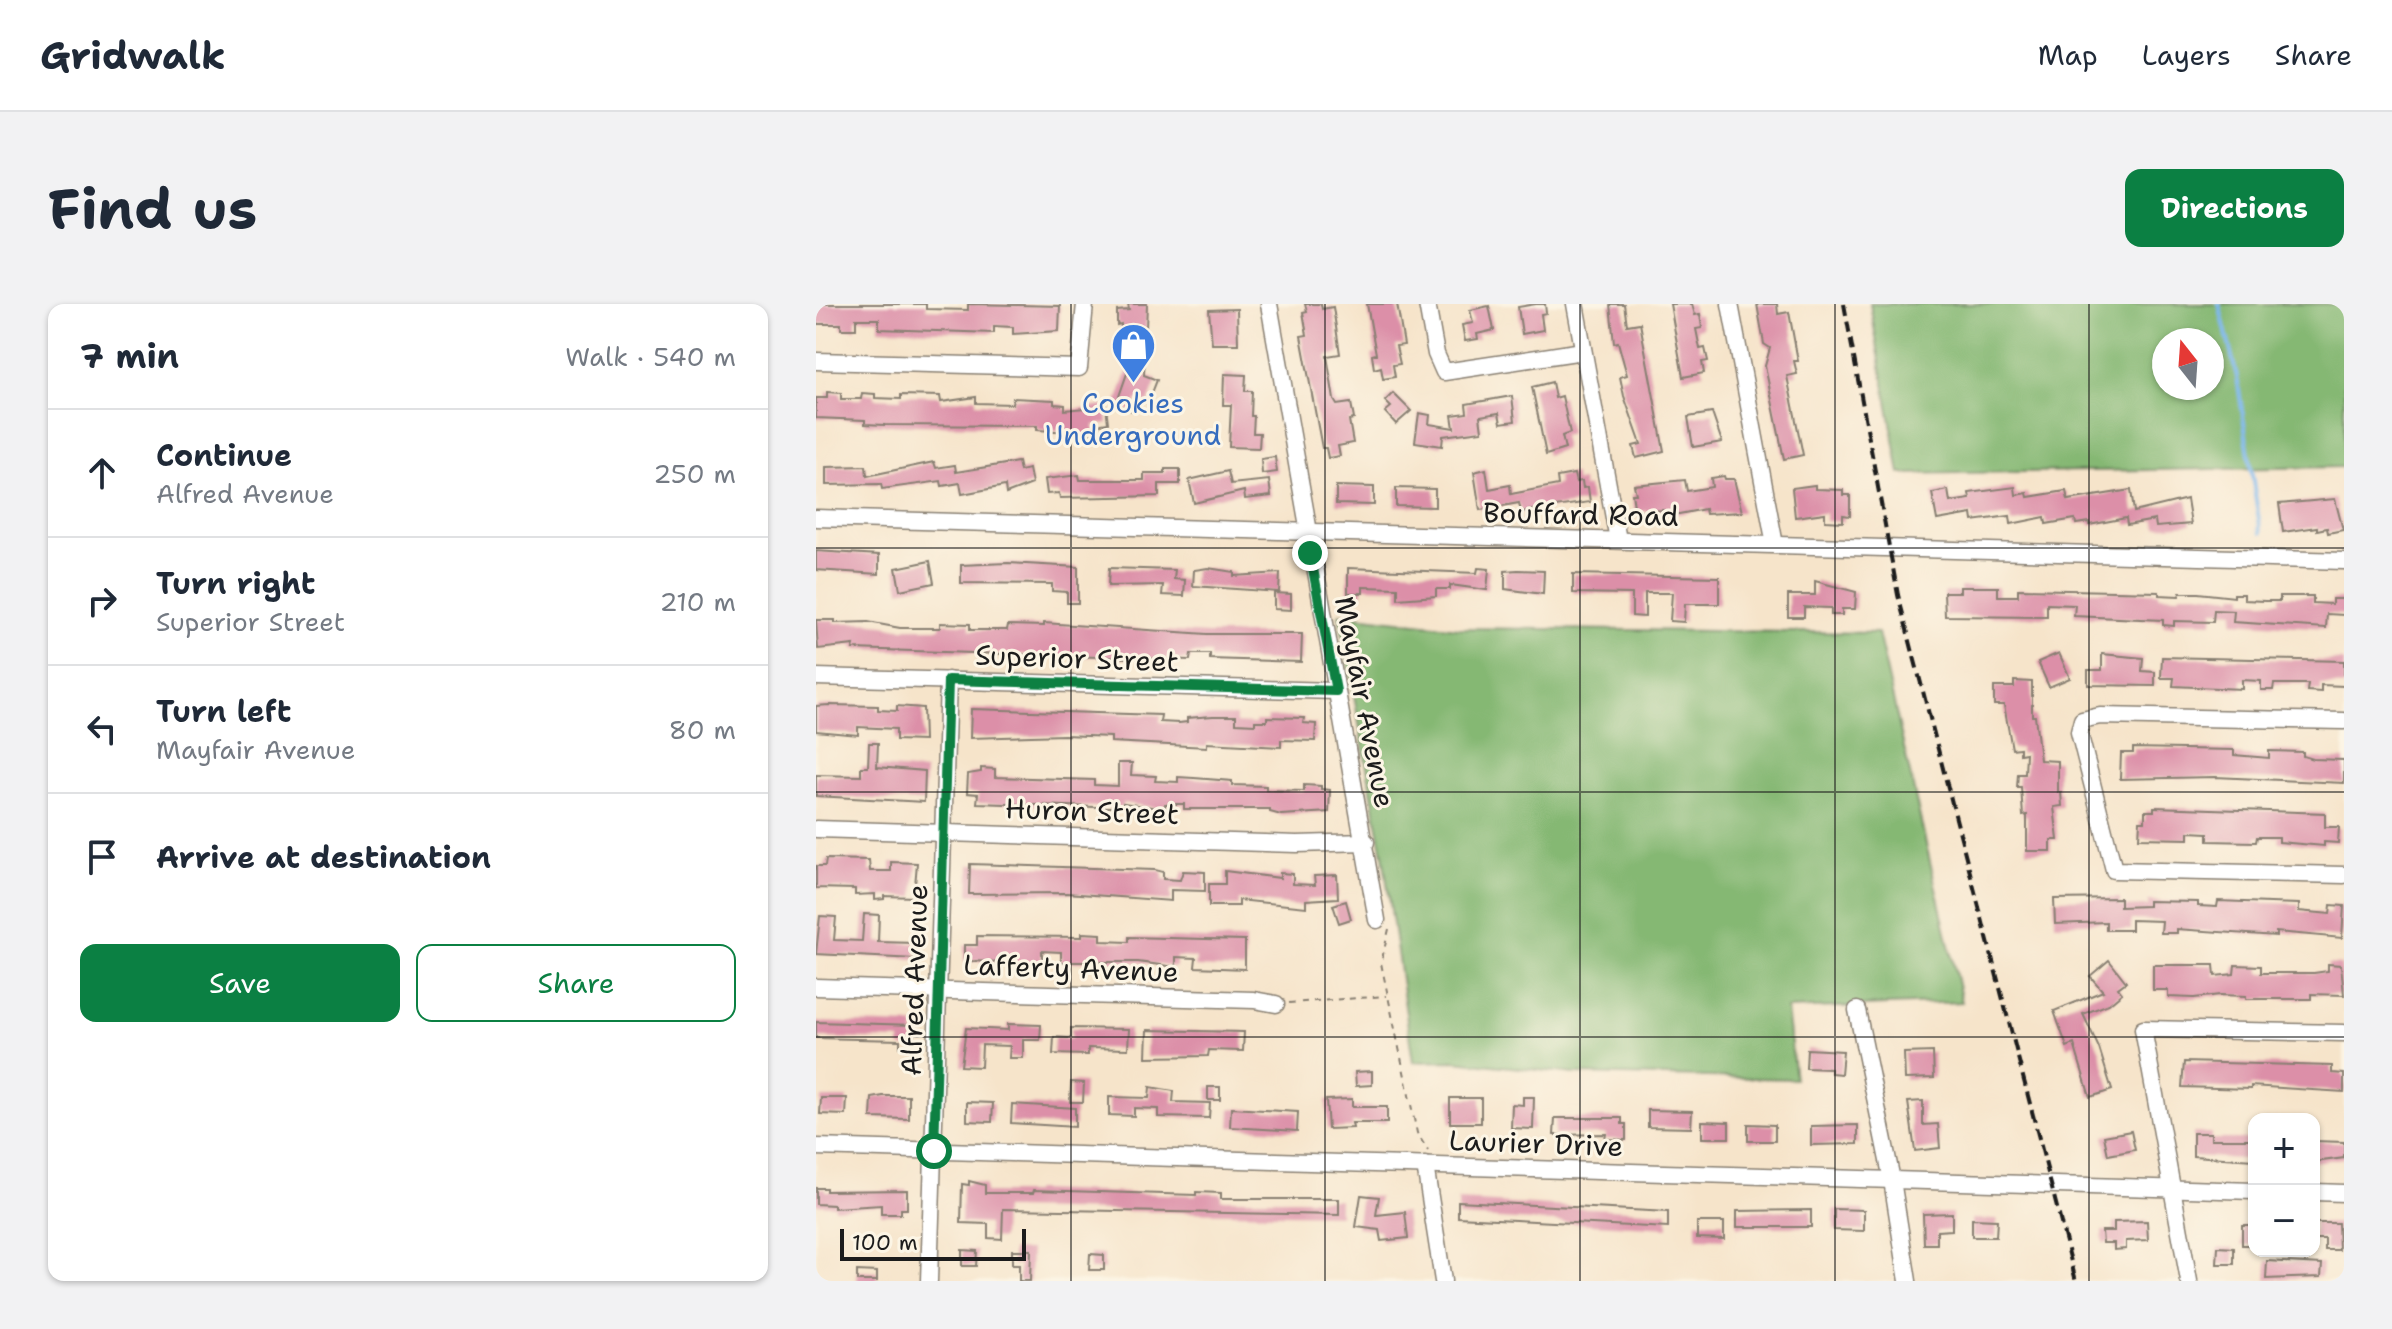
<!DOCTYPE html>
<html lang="en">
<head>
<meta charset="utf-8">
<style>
	body { margin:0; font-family:"Shantell Sans",sans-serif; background:#f2f2f3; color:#1f2937 }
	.controls { position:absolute; right:24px; bottom:24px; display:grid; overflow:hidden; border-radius:16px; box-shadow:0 2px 6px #0004 }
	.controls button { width:72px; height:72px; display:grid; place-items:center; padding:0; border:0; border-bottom:2px solid #e0e1e3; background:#fff; color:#1f2937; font:40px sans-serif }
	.compass { position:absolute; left:1336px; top:24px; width:72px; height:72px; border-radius:50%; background:#fff; box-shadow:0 2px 6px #0004; rotate:343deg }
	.scale { position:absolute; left:24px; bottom:20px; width:186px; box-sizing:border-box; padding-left:8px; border:4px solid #1c1c1c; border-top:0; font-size:22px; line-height:28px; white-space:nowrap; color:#1c1c1c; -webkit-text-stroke:6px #fcf5e5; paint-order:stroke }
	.stop { position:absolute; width:24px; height:24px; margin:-18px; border:6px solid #0b8043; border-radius:50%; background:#fff }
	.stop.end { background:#0b8043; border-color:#fff; box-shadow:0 2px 8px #0008 }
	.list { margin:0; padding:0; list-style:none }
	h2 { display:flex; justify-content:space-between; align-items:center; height:104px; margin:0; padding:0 32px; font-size:34px }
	h2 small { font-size:26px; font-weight:400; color:#747a83 }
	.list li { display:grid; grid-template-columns:52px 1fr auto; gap:24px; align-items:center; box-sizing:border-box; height:128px; padding:0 32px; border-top:2px solid #e0e1e3 }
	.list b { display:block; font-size:30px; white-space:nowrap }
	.list p { margin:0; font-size:26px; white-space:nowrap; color:#747a83 }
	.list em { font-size:26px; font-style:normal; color:#747a83 }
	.actions { display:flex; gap:16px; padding:24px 32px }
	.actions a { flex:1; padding:18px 0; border:2px solid #0b8043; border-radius:16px; text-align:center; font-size:28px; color:#0b8043 }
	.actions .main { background:#0b8043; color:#fff }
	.icon { flex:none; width:44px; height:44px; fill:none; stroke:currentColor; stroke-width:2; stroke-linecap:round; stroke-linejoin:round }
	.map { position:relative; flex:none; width:1528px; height:977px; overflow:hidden; border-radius:16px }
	header { display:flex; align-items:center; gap:48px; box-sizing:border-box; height:112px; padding:0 40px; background:#fff; border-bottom:2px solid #e0e1e3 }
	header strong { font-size:38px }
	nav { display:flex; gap:44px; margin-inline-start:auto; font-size:28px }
	.intro { display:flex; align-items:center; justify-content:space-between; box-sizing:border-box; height:192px; padding:0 48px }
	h1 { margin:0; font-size:56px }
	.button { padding:20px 36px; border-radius:16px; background:#0b8043; color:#fff; font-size:28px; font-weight:700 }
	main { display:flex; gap:48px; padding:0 48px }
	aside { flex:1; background:#fff; border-radius:16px; box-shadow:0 2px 6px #0004 }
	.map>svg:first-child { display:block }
</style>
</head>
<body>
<header>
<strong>Gridwalk</strong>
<nav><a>Map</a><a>Layers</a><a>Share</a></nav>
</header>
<div class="intro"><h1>Find us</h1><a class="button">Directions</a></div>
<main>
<aside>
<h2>7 min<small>Walk · 540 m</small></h2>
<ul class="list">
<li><svg class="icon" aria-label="ahead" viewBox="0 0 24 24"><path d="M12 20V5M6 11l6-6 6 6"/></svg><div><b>Continue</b><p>Alfred Avenue</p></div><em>250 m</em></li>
<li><svg class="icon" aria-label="right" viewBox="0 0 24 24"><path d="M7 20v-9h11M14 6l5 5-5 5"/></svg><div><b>Turn right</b><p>Superior Street</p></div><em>210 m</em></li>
<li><svg class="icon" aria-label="left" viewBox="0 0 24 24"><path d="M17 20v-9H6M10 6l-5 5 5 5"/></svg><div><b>Turn left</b><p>Mayfair Avenue</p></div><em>80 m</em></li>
<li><svg class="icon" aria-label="arrive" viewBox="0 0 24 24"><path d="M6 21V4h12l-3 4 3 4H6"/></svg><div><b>Arrive at destination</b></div></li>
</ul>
<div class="actions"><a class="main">Save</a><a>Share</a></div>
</aside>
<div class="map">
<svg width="1528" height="977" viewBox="0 0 1528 977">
	<rect width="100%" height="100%" fill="#fcf5e5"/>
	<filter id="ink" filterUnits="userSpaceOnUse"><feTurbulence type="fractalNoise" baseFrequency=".0125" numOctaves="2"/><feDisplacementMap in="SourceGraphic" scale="16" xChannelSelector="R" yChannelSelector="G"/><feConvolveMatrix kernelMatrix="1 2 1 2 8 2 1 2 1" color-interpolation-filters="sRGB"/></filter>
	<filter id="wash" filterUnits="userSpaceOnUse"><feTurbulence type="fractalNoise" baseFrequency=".006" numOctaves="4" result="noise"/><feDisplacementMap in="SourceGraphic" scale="32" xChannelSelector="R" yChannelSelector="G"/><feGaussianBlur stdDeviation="1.8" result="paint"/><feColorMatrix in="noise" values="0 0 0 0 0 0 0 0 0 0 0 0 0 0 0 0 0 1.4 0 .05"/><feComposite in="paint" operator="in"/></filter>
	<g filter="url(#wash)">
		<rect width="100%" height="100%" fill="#f6e4ca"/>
		<g fill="#85b873" stroke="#506a48" stroke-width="2" fill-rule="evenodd">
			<path d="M1054,0H1528V163L1084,170ZM1348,36H1396V84H1348Z"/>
			<path d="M523,310L643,324L1062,329L1146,698L971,705L979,775L759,770L638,757L597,758L567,551Z"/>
		</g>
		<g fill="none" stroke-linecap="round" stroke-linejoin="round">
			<path stroke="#7cb7ee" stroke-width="4" d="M1403,0L1421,73L1445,229"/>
		</g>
		<g id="blocks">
			<g fill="#dc8fa8">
				<path d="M0,0H110V5L152,6V0L244,2L243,27L197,30V23L178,22V29L63,25V15H40V25H25V20H0Z"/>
				<path d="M312,0H331L328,71L341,76L332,99L321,95L316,107L300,101L316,55L306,54L305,20L301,21V7L313,6Z"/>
				<path d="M489,0H505L506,5L517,3L524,50L511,52L518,96L521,101L535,99L538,115L533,116L537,139L522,142L524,152L512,154L510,144H506L485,32L491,31L487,8L491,7Z"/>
				<path d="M551,0H581L588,41L580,42L584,60L577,61L579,73L567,75L565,63L558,65L556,51L560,50Z"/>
				<path d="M720,0H729L730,9L725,10L727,26L706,30L702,3Z"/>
				<path d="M794,0H808L811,21L824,19L848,147L820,154L817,142L825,140L808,92L804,73L811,71L802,38L798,39Z"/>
				<path d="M854,0H876L879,11L884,10L886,24L880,25L884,45L889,44L892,57L886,58L888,69L867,73Z"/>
				<path d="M941,0H961L962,10L973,8L982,57H978L981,70L971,72L987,151L968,155L949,62L954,44L948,40Z"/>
				<path d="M673,2L678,26L661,30L662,35L649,37L646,21L657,19L654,6Z"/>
				<path d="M421,5L422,40H396L393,6Z"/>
				<path d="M408,70L430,71L429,87H436L435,112H438L437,129H444L443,144L413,143L415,101H407Z"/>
				<path d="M736,78L739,94L746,92L754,129L746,132L749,145L730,151L716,83Z"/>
				<path d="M11,88L25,89V95H45L46,89L59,90V94L85,95V91L124,92L125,98L160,93V99L196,100L197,94L238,96V100L249,101V106L290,102L292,119L278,121L279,130L257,132V128L221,126V122L69,121L49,120V116L0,114V94H11Z"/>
				<path d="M577,89L595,107L580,120L569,108L575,103L569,97Z"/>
				<path d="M696,92L699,117L685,119L683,109L664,112L666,127L627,132L626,142L599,138L603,109L614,111L613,120L638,124L636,111L651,109L650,100Z"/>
				<path d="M896,109L906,138L877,143L872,113Z"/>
				<path d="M459,153L461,168L446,170L445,155Z"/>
				<path d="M118,158L120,164L139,161L140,168L202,158L204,167L213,165L216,180L190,190L189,182L146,190L144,179L126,182L125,177L66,185L65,180L10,181V163L50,162L51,172Z"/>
				<path d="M349,165H364V180H343V192L244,194L243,189L231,190L229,175L263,171L264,176H328V169H349Z"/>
				<path d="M670,165L673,185L694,181L695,190L742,181L741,173L758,170L760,178L766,177L767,184L772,183L774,198L705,208L703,199L664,206L658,168Z"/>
				<path d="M412,167L415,180L453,176L455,192L429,195L428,187L378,199L373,176Z"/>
				<path d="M908,172L909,175H918L926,208L890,210L889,205L863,210H852L847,206L819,208L816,190H820L818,181L869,176L871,187L896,183L895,174Z"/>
				<path d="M999,181V185L1027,186V191H1034V212L1027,211V218L1009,217V209L979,213L976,184Z"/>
				<path d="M520,182L558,183V201L520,200Z"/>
				<path d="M1199,183L1200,191L1211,189L1212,193L1250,187L1252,196L1315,186L1318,208L1371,195L1375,220L1340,223L1339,216L1311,221L1310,214L1273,221V218L1260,220L1259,215L1230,220L1229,213L1195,220L1194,212L1157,217L1156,210L1121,216L1116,189L1132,186L1134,198L1154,195L1153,189Z"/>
				<path d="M580,184L619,185V203L580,202Z"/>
				<path d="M1519,195L1527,226L1512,229L1511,224L1501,226V223L1467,228L1463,200Z"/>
				<path d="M0,247L63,251V270L0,266Z"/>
				<path d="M114,257L118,279L84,286L80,264Z"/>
				<path d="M192,259L262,263V299H251V288L236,287V280L145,279V261Z"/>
				<path d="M293,264L359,266L358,275L369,276L368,292L346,291L347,281L292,282Z"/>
				<path d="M392,264L418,268V272L464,269L463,288L377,282L378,266Z"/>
				<path d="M532,264L661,269L662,264L673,265L671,286L634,281V285H620V292L582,295V284L547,283V289H532Z"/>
				<path d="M702,266L728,267L727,290L689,285V267Z"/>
				<path d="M757,270L903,273V300H869L868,318L854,317L856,289H829V313L816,312V290L757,289Z"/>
				<path d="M999,277L1040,288L1039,305H1026V311H1015V304L988,303V313H972V291H999Z"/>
				<path d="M1144,283H1182V292H1202V285L1343,288V291L1363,292L1364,289H1382L1418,293V290H1428V296L1449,297H1464V292H1497V299L1516,300V295H1528V311L1511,310L1510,324L1417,318L1418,307L1398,306L1397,318L1358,317V322L1347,321V316L1258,312L1259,301L1231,300V313L1129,312L1128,288H1144Z"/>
				<path d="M458,289L475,290V306L458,305Z"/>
				<path d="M0,316H19V319L52,318L84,324H124V319L154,320V326H191L192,321L228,322V319L391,330H486L485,358L394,355V350H375L374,356L37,345L38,341L2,345Z"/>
				<path d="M1243,349L1254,374L1233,383L1222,358Z"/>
				<path d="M1286,350L1327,354L1326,367L1339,368V382L1272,381V366H1286Z"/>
				<path d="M1346,353L1528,357V382L1505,381V388L1491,387L1492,380H1458L1457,386H1445V377L1426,376V385L1357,382L1358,374H1345Z"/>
				<path d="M1198,377L1216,378V412H1219L1224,456L1242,457V488H1245L1246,502L1238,503L1242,536H1235V547H1211V511L1207,512L1205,483H1201L1202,470H1209L1210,449L1204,450V444L1196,445L1188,401H1178V383H1198Z"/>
				<path d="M13,401L62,402V406L81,407V402L107,404L108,437L80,436V425L42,423V431L0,427V402Z"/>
				<path d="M155,405L345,411L344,418L363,419L371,418V414L397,412H420V419L439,420V417H451V413L488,414L487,419L500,420L499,437L465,436V443L391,439V443L295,438V433L248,431L154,434Z"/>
				<path d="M53,439H62L61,463L109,467L108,498L0,492V471L45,472V463H52Z"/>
				<path d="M1317,444L1418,446V451L1453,454V447L1487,448V452L1497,455L1528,456V479L1399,473L1304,475L1305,449H1317Z"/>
				<path d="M302,459H316L315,471L340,472L339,477L362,478V473L378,474L416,477V481L450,482V486L488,487V481L505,482V485L514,486L513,508L465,511L454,508V505H368V500H349V505L307,499V503H279L161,499L162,490L151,489L152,470L165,468V464L179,465V473L278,476V481L302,482Z"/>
				<path d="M1338,503L1509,509V523H1523L1522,539L1508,538V542L1463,538V533H1441L1440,538L1392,537V529L1373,528V535L1323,534L1324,517H1329V507H1338Z"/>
				<path d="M10,555L53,556L54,567H75V558L101,559L98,593L68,592V595L59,596V590L39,591V585L0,584V562H9Z"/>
				<path d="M154,560L339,566L347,568V575L364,576L367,567L389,568V587L355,586V597L251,589L153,590Z"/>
				<path d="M409,567L464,574V569L477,570V580L499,581L498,572L521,571L522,594L490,596V603L423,596V602H393V580H409Z"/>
				<path d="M1304,594V603L1332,602V597L1382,598V602L1401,603L1402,597L1483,600V607L1514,610L1515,601L1528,602L1526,634L1460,628V632L1361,625V629H1345L1346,617L1315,616V626H1290V618L1239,620L1238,595Z"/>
				<path d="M530,597L535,615L523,619L517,601Z"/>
				<path d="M48,610L63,611L62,638L100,639V655L0,650L4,612L20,613L18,636L46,637Z"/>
				<path d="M266,629L285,630V637L313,638V633L429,636V665L379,663L380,654L360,653V663L322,658H245V648L226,647V659L148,657V641H161V632L266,633Z"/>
				<path d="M1293,656L1310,678L1302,684L1306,689L1293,700L1267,710L1283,744L1296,786L1274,793L1258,740L1251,743L1238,707L1287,687L1274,672Z"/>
				<path d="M1512,660L1525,661L1528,691L1495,690V695H1430V692L1404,691L1378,694L1352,693V686H1337V661H1398L1399,672L1418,670L1419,661L1445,662V669H1498L1512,667Z"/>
				<path d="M0,718L98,721L97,744L84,743V736L0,734Z"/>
				<path d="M192,720L225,721L224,736H207V754H193L194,742L166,741L165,763L145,762L150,724L192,726Z"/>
				<path d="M255,724L313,725L312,745L272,744V751L237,750L238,733L255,734Z"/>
				<path d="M331,726L428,728L427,747L393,746L392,752L330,753Z"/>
				<path d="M991,745L1027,747L1025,770L1015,769V765L990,764Z"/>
				<path d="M1117,748L1118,774L1089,775L1088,749Z"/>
				<path d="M1368,758L1516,762V769L1528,770V788L1435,782V785L1366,783Z"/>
				<path d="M556,767V781L540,782L539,768Z"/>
				<path d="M255,778L268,779L267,798H254Z"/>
				<path d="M334,783L358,787L357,798L394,799L393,814L342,813V805L318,804V812L293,811V793L333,794Z"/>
				<rect x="392" y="783" width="12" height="13"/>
				<path d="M67,792H93V815L55,814L56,794Z"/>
				<path d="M707,793H718L717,825L695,824L696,800L707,801Z"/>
				<path d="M5,794H31L30,811L4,810Z"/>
				<rect x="634" y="794" width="31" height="25"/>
				<path d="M536,795V803H571V819H536L537,824L512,825L510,796Z"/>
				<path d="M1107,797V821L1122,820L1124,844L1099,847L1092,798Z"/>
				<path d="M151,798L177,799L176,818L151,817Z"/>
				<path d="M196,800L259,804V823L195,819Z"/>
				<path d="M415,804L482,808L481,827L414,823Z"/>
				<path d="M832,806L876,807L875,824L832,823Z"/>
				<path d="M739,814H806V820H810V836L789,835L790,830L738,831Z"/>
				<path d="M886,817L913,818V834H886Z"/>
				<path d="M932,820L959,821V837H932Z"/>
				<path d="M1042,821V840L995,841V822Z"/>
				<path d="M1315,827L1319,846L1292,851L1288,832Z"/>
				<path d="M1377,829H1395V835H1438V856L1377,852Z"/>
				<path d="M1498,837L1528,838V854L1498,858Z"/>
				<path d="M153,877L169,881V889H217L218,886L380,891V888L405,889V895H523V911L187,905L186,935L172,934V920L145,919L146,880L153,881Z"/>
				<path d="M0,884H10V887L91,886V905H85V910H65V901L18,904V901L0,900Z"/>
				<path d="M545,891L563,893L560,911L589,908L592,934L565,937L563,926L540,923Z"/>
				<path d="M642,897L852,908V924L642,913Z"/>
				<path d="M1018,905L1048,906V927L1018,926Z"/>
				<path d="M995,906V923H921V907Z"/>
				<path d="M1136,909V926L1121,927V940H1108L1107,910Z"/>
				<path d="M1156,915L1181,916L1180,933H1156Z"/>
				<path d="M1331,917L1332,936L1310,937V945L1298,946V939H1287L1286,927H1298V918Z"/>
				<path d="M881,918H908V935L881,934Z"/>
				<path d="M1498,919H1522L1523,946H1509V935H1498Z"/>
				<rect x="1426" y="921" width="12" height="20"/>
				<path d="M1402,943L1418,944V960H1401Z"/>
				<path d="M146,946L161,947L160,962H146Z"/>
				<path d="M196,946H215L214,977H203V961H196Z"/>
				<path d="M274,950L288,951V966H273Z"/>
				<path d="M1451,957L1506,960L1505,973L1450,975Z"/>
				<path d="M41,967L61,968V977H41Z"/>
			</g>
		</g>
	</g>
	<g filter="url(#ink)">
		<use href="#blocks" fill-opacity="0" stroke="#898073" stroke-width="2"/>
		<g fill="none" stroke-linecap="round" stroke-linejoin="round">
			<defs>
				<g id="minor">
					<path d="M453,0L561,616"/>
					<path d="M611,0L620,50L628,68L767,47"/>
					<path d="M759,0L802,236"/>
					<path d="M914,0L959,241"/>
					<path d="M0,57L263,64L269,0"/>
					<path d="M0,214L1528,257"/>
					<path d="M0,373L520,387"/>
					<path d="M1528,417L1284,412L1266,416L1263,428L1298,566L1528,571"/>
					<path d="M0,525L481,540L550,538"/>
					<path d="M0,683L438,696L460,700"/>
					<path d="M1041,706L1076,876L1092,977"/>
					<path d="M0,843L1438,887"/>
					<path d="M609,861L627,977"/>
					<path d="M1498,888L1528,889"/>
					<path d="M113,977L132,376"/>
					<path d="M1373,977L1327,725L1528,729"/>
				</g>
			</defs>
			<use href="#minor" stroke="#898073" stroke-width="19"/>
			<g stroke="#898073" stroke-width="2" stroke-dasharray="6 6" stroke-linecap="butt">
				<path d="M573,625L565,659L601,829L612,847"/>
				<path d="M473,699L570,692"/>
			</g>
			<use href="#minor" stroke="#fff" stroke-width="16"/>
			<path stroke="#1c1c1c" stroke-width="4" stroke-dasharray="12 6" stroke-linecap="butt" d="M1028,0L1082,291L1260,977"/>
		</g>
	</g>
	<g fill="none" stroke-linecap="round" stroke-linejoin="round" filter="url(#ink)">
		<path stroke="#0b8043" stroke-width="10" d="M118,847L132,376L520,387L494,249"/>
	</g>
	<path fill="none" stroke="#1c1c1c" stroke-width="2" stroke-opacity="0.55" d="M255,0V977M509,0V977M764,0V977M1019,0V977M1273,0V977M0,244H1528M0,488H1528M0,733H1528"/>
	<defs>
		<symbol id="shop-pin" viewBox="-11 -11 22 30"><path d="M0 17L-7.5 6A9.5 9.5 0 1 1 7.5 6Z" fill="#3f7fe0" stroke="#fcf5e5"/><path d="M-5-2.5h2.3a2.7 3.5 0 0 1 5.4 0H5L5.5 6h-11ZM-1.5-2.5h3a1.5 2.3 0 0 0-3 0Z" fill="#fff"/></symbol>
	</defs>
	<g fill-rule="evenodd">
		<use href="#shop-pin" x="292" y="16" width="51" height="69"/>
	</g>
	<g text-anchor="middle" stroke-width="6" stroke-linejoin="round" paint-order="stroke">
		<g font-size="28" fill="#366cbe" stroke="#fcf5e5">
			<text x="317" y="109">Cookies<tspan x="317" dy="32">Underground</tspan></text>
		</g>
		<g font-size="28" fill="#1c1c1c" stroke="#fcf5e5">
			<text transform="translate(765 210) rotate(1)" y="10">Bouffard Road</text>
			<text transform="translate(261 354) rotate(2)" y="10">Superior Street</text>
			<text transform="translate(549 398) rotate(79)" y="10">Mayfair Avenue</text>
			<text transform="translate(276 507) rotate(2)" y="10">Huron Street</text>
			<text transform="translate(255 664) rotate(2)" y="10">Lafferty Avenue</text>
			<text transform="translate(98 676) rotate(-88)" y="10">Alfred Avenue</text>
			<text transform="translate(720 839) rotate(2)" y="10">Laurier Drive</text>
		</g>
	</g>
</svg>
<div class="controls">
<button>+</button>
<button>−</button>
</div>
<svg class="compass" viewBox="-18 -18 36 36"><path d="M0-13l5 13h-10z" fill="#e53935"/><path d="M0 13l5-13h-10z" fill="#747a83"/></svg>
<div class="scale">100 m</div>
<div class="stop" style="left:118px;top:847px"></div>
<div class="stop end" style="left:494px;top:249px"></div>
</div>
</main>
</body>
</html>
